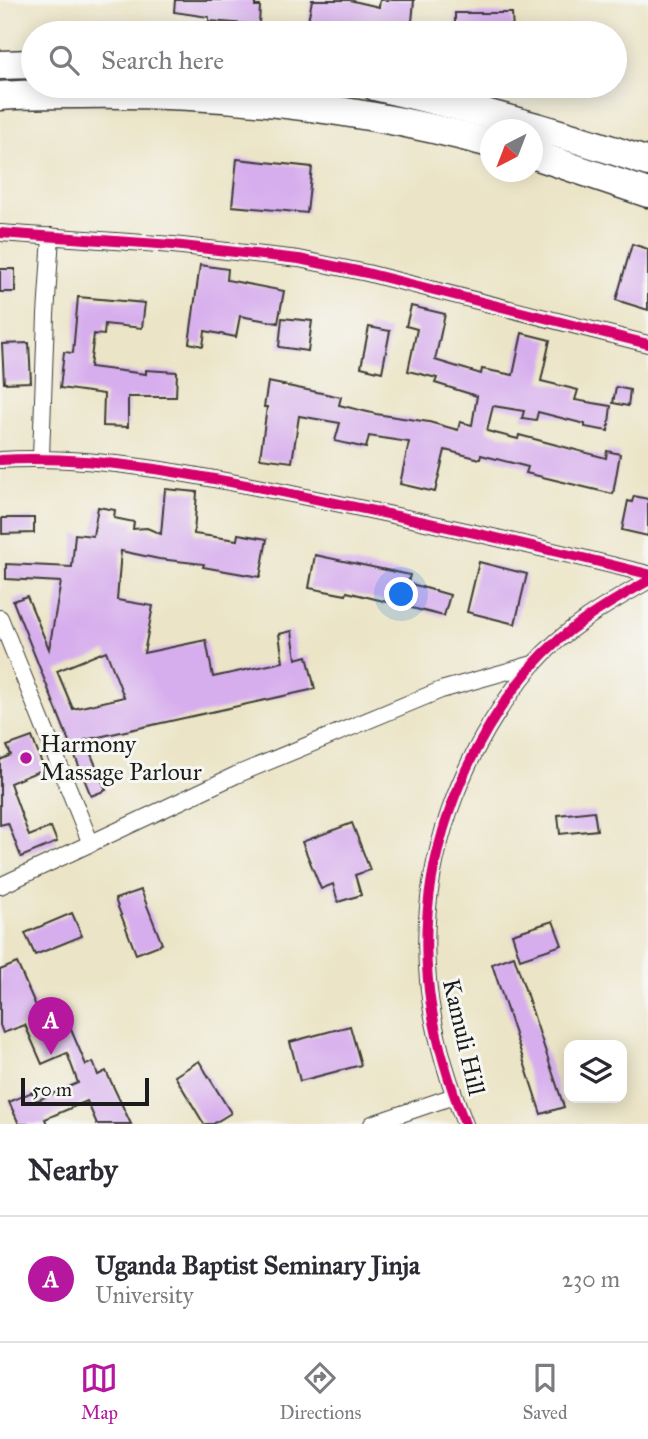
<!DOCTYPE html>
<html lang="en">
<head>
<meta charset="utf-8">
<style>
	body { margin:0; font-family:"IM FELL Great Primer",serif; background:#f7f7f7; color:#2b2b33 }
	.controls { position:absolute; right:21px; bottom:21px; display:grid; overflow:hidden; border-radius:14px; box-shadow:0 4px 18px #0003 }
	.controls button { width:63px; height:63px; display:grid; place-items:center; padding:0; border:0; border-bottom:2px solid #e1e1e2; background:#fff; color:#2b2b33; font:35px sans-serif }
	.compass { position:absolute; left:480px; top:119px; width:63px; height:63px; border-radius:50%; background:#fff; box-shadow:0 4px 18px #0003; rotate:222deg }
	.scale { position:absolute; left:21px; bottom:18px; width:128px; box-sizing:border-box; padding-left:7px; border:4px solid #1c1c1c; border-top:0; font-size:19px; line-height:24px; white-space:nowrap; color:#1c1c1c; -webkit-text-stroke:5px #f6f6f2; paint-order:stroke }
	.you { position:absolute; left:402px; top:595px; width:24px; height:24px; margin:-18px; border:5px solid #fff; border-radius:50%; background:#1a73e8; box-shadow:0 0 0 10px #1a73e833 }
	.badge { display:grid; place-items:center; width:46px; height:46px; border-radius:50%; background:#b5179e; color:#fff; font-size:23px; font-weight:700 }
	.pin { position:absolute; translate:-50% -58px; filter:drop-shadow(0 2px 4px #0008) }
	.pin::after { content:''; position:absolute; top:37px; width:24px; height:21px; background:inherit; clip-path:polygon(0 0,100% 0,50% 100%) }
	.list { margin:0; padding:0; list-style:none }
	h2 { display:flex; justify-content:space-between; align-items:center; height:91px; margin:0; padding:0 28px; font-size:30px }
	h2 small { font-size:23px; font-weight:400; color:#7c7c81 }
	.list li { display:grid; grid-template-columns:46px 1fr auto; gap:21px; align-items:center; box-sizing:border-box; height:126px; padding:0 28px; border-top:2px solid #e1e1e2 }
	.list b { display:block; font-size:26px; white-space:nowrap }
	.list p { margin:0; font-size:23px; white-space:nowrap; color:#7c7c81 }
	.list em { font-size:23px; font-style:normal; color:#7c7c81 }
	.icon { flex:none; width:38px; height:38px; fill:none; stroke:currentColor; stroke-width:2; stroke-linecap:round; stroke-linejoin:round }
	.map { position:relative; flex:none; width:648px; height:1124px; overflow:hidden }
	.search { position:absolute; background:#fff; box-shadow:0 4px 18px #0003; left:21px; right:21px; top:21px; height:77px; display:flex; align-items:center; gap:18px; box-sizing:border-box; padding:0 24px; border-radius:38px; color:#7c7c81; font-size:26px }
	.sheet { height:217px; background:#fff }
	nav { display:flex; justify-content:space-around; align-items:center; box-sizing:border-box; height:98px; border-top:2px solid #e1e1e2; background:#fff; font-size:19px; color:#7c7c81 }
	nav a { display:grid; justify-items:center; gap:4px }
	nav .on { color:#b5179e }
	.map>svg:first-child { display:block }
</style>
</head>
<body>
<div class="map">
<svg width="648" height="1124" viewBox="0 0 648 1124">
	<rect width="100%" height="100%" fill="#f6f6f2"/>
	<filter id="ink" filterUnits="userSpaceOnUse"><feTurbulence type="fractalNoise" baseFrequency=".0143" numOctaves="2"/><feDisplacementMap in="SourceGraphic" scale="14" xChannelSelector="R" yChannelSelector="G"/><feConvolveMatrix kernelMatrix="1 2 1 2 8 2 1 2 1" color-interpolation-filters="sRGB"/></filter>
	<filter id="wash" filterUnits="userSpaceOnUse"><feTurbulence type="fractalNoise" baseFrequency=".00686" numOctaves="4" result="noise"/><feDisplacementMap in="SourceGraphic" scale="28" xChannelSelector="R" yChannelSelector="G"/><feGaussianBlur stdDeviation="1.57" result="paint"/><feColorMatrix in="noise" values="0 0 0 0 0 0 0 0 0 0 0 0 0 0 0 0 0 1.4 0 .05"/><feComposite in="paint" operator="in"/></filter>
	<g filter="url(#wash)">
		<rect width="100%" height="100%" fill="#ebe4c6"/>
		<g id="blocks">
			<g fill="#d7aeed" fill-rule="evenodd">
				<path d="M175,0H255V6H260L259,25L209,21V17L174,12Z"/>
				<path d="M312,0H349L379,7L380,0H414L411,33H365L308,21Z"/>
				<path d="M455,13H512L513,33H455Z"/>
				<path d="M237,159L312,167L307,213L232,206Z"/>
				<path d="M632,244L648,249V310L616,300Z"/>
				<path d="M200,265L228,269L227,280L284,291L278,323L240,316L236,337L205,331L203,346L189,343Z"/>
				<rect x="0" y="269" width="15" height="23"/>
				<path d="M78,297L145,303L142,328L105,324L104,335L94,334L90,367L146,374V370L177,372L176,397H128V427L103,426L104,394L60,388L64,352L73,353Z"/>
				<path d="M411,306L445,314L435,360L481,374L482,369L513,375L522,333L550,340L541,381L578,390L575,400L611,406L608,431L585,427V424L538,412L536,420L522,418L524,411L493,406L487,431L518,439L519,435L606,458L607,451L620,454L613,494L526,473L528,467L481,455L480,459L445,450L435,492L400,484L409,442L369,436L366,448L335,441L340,423L299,416L292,462L260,458L267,407H264L268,382L341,397L339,405L376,414L429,422L458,430L460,422L472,425L477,396L435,383L437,378L408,371L417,329L406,326Z"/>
				<path d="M282,318L312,321L308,351L279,347Z"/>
				<path d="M369,327L390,331L382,372L361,367Z"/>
				<path d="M29,343L31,382L4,383L2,344Z"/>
				<path d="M616,387L630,390L628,406L613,403Z"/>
				<path d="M165,489L197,492L194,534L237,540L238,534L267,539L260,577L203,567L204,564L159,559L121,551L117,600L153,606L144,653L206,640L213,677L283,662L279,634L292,631L296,659L307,656L315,689L85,740L106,790L91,796L13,601L27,596L49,649L61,582L6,579V564L72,567L75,534L93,536L98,507L115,510L114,518L134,522L133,529L147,528L161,534ZM106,651L124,697L73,709L57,671Z"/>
				<path d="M634,496L648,499V536L622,530L628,501L632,502Z"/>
				<path d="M2,518H34V533L2,534Z"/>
				<path d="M315,555L410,575L408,583L450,595L444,616L347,592L346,595L309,588Z"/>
				<path d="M479,562L527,574L515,624L467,612Z"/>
				<path d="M32,737L44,769L10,783L29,836L51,827L57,842L21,857L8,823L0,825V760L11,755L7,746Z"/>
				<path d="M594,811L597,830L560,834L558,815Z"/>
				<path d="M352,823L370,870L355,875L361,895L338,902L333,884L321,889L302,842Z"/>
				<path d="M141,890L162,944L136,954L115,899Z"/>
				<path d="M72,913L82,936L35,955L25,933Z"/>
				<path d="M553,921L562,945L520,959L512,934Z"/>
				<path d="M514,956L564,1107L541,1114L492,964Z"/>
				<path d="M17,963L43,1022L64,1013L86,1065L93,1062L98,1075L106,1071L131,1124H97L87,1101L45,1119L47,1124H19L9,1102L32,1092L36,1101L78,1083L67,1053L42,1064L25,1025L3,1033L0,1025V970Z"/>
				<path d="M350,1026L361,1065L300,1081L290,1042Z"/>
				<path d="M199,1061L231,1113L213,1124H204L175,1076Z"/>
			</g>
		</g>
	</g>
	<g filter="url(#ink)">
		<use href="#blocks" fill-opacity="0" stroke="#3b3a36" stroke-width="2"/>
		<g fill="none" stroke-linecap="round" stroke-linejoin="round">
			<defs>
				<g id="street">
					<path d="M0,233L173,245L299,259L367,273L648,344"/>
					<path d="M41,457L46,315L51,236"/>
					<path d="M0,460C100,454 213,478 311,498C424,521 536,546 648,574"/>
					<path d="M0,618L91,844"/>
					<path d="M0,886L236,775L441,690L533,664"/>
					<path d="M372,1124L454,1096"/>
					<path d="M465,1124C447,1078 432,1029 428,980C417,867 460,751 533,665C564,629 607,604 648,581"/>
				</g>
				<g id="highway">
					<path d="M0,65L33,64"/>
					<path d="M375,86C467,107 558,131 648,162"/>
					<path d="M0,96C26,94 53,94 80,94C217,92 358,107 490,143"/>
					<path d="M532,154L648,193"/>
				</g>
			</defs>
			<use href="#street" stroke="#3b3a36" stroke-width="18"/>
			<use href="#highway" stroke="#3b3a36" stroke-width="31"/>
			<use href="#street" stroke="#fff" stroke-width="16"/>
			<use href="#highway" stroke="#fff" stroke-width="28"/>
			<defs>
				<g id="cycleway">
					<path d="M0,233L173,245L299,259L367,273L648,344"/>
					<path d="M0,460C100,454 213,478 311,498C424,521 536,546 648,574"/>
					<path d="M465,1124C447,1078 432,1029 428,980C417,867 460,751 533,665C564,629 607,604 648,581"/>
				</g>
			</defs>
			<use href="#cycleway" stroke="#f6f6f2" stroke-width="15"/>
			<use href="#cycleway" stroke="#d6006c" stroke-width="10"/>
		</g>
	</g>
	<circle fill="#b5179e" stroke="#f6f6f2" stroke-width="2.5" cx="26" cy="758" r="7"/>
	<g text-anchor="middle" stroke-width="6" stroke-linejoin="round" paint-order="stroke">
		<g font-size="24" fill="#1c1c1c" stroke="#f6f6f2" text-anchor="start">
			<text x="40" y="752">Harmony<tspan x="40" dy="28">Massage Parlour</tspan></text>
		</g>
		<g font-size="24" fill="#1c1c1c" stroke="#f6f6f2">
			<text transform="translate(464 1037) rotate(77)" y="8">Kamuli Hill</text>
		</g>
	</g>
</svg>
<div class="controls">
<button><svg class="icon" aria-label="layers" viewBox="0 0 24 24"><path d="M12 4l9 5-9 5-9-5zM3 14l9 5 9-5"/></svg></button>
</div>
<svg class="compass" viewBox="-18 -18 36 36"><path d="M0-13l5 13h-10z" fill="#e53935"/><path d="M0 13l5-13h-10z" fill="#7c7c81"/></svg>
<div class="scale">50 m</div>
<div class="you"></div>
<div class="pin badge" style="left:51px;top:1055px">A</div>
<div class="search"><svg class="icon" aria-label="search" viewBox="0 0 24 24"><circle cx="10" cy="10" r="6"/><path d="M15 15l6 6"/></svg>Search here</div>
</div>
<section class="sheet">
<h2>Nearby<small></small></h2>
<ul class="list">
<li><span class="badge">A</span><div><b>Uganda Baptist Seminary Jinja</b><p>University</p></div><em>230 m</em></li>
</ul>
</section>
<nav>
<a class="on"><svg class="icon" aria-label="map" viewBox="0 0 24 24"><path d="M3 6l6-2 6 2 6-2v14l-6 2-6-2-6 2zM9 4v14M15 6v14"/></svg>Map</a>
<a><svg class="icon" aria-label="directions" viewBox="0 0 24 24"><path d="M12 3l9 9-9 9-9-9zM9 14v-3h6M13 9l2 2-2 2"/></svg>Directions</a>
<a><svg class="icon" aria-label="saved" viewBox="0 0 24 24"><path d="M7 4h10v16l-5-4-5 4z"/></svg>Saved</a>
</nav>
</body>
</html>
